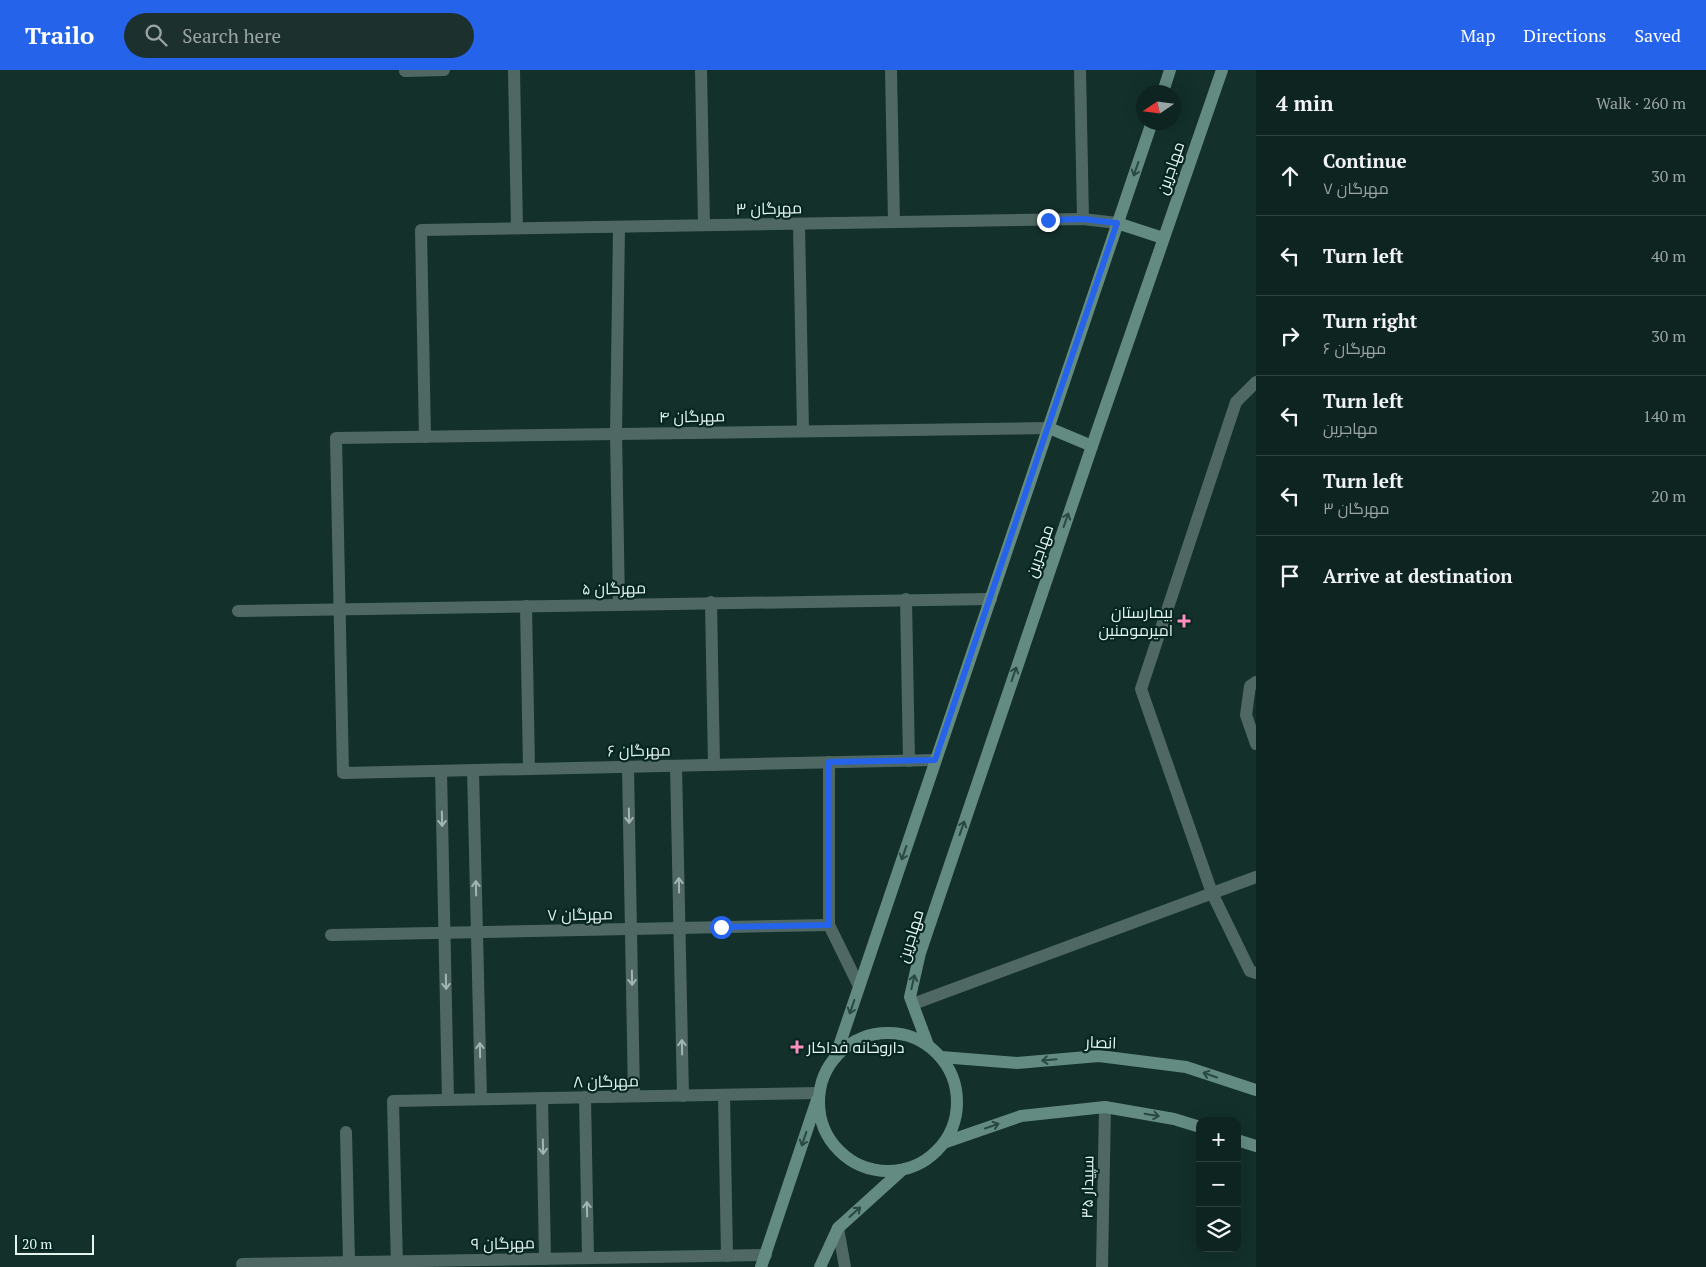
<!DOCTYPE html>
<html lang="en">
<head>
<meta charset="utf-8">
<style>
	body { margin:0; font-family:"PT Serif",Cairo,serif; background:#1c302d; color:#f1f3f6 }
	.controls { position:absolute; right:15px; bottom:15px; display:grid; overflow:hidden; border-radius:10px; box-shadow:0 5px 20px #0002 }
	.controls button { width:45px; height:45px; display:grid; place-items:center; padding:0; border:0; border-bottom:1px solid #2e413e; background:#0e2420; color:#f1f3f6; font:25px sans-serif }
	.compass { position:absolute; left:1136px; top:15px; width:45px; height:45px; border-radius:50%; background:#0e2420; box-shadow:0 5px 20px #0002; rotate:257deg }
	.scale { position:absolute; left:15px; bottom:12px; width:79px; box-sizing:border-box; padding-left:5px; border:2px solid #e4f5f0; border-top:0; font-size:14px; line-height:18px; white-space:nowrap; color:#e4f5f0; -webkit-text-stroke:4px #082621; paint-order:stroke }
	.stop { position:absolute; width:15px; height:15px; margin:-11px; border:4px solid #2563eb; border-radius:50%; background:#fff }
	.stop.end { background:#2563eb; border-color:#fff; box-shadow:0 1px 5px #0008 }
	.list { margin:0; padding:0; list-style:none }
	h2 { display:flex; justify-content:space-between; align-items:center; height:65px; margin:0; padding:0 20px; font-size:21px }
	h2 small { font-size:16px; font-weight:400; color:#9ba4a5 }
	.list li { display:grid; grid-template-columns:32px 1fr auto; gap:15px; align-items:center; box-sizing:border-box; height:80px; padding:0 20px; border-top:1px solid #2e413e }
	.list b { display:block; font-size:19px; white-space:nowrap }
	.list p { margin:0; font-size:16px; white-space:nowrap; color:#9ba4a5 }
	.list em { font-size:16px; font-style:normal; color:#9ba4a5 }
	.icon { flex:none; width:28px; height:28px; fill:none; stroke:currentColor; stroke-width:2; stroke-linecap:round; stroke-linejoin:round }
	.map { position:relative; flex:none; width:1256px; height:1197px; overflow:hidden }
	header { display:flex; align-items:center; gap:30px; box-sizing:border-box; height:70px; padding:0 25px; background:#2563eb; color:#fff }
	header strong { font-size:24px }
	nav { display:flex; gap:28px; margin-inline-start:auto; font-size:18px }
	.search { width:350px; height:45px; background:#1c302d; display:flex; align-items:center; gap:12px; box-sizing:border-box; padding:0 18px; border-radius:28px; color:#9ba4a5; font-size:19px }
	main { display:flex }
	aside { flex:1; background:#0e2420 }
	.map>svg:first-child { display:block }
</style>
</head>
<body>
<header>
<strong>Trailo</strong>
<div class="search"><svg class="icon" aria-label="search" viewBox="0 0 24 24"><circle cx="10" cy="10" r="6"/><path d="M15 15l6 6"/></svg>Search here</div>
<nav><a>Map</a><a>Directions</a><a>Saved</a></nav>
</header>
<main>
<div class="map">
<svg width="1256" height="1197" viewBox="0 0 1256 1197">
	<rect width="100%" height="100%" fill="#13302b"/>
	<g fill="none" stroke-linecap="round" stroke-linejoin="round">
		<g stroke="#506863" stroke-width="12">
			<path d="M1256,312L1236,332L1141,619L1212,823L1250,901L1256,903"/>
			<path d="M1256,612L1250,616L1246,645L1256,674"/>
			<path d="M913,934L1256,807"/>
		</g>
		<g stroke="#506863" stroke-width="12">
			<path d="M514,0L517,158"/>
			<path d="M701,0L704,155"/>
			<path d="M891,0L894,152"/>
			<path d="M1080,0L1083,149"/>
			<path d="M405,1L444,0"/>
			<path d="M799,154L803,361"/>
			<path d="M425,367L421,160L1083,149L1117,153"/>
			<path d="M906,529L909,691"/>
			<path d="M711,532L714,695"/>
			<path d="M619,534L616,364L619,157"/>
			<path d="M526,536L529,699"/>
			<path d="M238,541L991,529"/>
			<path d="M935,690L343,703L336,368L1049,358"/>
			<path d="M829,692V855L859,916"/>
			<path d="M676,696L683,1026"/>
			<path d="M628,697L634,1026"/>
			<path d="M473,700L481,1029"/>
			<path d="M441,701L448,1030"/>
			<path d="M331,865L829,855"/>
			<path d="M724,1025L727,1186"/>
			<path d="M585,1027L588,1188"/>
			<path d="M542,1028L545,1189"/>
			<path d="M346,1062L349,1192"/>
			<path d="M838,1158L845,1197"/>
			<path d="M242,1194L766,1185"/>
			<path d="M397,1197L393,1031L819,1023"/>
			<path d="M1102,1197L1105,1037"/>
		</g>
		<g stroke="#648b82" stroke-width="12">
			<path d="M1163,22L1170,0"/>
			<path d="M1117,153L1163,168"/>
			<path d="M1049,358L1092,376"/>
			<circle cx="888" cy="1032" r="69"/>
			<path d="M928,975L910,927L920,883L1092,376L1222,0"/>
			<path d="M941,987L1017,993L1099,986L1186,997L1256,1020"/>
			<path d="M835,988L1152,52"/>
			<path d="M1237,1070L1256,1076"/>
			<path d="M946,1072L1021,1046L1105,1037L1174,1049L1200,1057"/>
			<path d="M761,1197L817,1030"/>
			<path d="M820,1197L838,1158L901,1101"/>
		</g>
	</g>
	<defs><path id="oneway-shaft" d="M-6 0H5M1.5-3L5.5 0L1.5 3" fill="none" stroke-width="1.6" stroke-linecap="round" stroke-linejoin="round" transform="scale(1.25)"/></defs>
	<g stroke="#284943">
		<use href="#oneway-shaft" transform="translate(1136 99) rotate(109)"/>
		<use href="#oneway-shaft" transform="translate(1066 450) rotate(-71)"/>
		<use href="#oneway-shaft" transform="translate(1014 604) rotate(-71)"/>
		<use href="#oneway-shaft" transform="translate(962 758) rotate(-71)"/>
		<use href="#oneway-shaft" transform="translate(904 783) rotate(109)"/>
		<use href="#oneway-shaft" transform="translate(913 912) rotate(-77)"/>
		<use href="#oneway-shaft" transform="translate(852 937) rotate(109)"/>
		<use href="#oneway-shaft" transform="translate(1049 990) rotate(175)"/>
		<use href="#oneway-shaft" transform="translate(1210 1005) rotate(-161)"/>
		<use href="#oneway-shaft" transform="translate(1152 1045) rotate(10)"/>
		<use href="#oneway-shaft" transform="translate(992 1056) rotate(-19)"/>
		<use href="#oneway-shaft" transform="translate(804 1069) rotate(108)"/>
		<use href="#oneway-shaft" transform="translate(855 1142) rotate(-42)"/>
	</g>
	<g stroke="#a1b6b1">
		<use href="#oneway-shaft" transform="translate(629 746) rotate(89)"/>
		<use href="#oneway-shaft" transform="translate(442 749) rotate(89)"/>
		<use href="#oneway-shaft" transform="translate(679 815) rotate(-91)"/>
		<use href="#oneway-shaft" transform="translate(476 818) rotate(-91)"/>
		<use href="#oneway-shaft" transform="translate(632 908) rotate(89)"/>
		<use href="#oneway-shaft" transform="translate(446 912) rotate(89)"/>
		<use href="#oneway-shaft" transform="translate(682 977) rotate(-91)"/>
		<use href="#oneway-shaft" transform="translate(480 980) rotate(-91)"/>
		<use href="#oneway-shaft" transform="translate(543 1077) rotate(89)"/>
		<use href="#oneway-shaft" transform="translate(587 1139) rotate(-91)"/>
	</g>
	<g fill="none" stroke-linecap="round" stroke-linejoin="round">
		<path stroke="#2563eb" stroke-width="6" d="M721,857L829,855V692L935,690L1117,153L1083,149L1048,150"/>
	</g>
	<g fill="#fd8ebe" stroke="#082621" stroke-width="2">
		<path d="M1181.5 543.5h5v5h5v5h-5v5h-5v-5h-5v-5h5z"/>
		<path d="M794.5 969.5h5v5h5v5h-5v5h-5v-5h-5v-5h5z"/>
	</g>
	<g text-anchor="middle" stroke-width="4.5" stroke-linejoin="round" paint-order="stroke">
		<g font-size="16" fill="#e4f5f0" stroke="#082621">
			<text transform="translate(1170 98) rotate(-71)" y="6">مهاجرین</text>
			<text transform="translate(769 138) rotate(-1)" y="6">مهرگان ۳</text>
			<text transform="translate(692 346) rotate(-1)" y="6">مهرگان ۴</text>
			<text transform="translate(1039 481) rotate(-71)" y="6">مهاجرین</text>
			<text transform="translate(614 518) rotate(-1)" y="6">مهرگان ۵</text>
			<text transform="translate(639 680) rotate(-1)" y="6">مهرگان ۶</text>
			<text transform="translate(580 844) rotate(-1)" y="6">مهرگان ۷</text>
			<text transform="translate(910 866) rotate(-73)" y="6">مهاجرین</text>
			<text transform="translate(1101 972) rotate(2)" y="6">انصار</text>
			<text transform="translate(606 1011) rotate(-1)" y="6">مهرگان ۸</text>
			<text transform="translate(1087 1117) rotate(-89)" y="6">سپیدار ۳۵</text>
			<text transform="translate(503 1173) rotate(-1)" y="6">مهرگان ۹</text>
		</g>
		<g font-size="16" fill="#e4f5f0" stroke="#082621" text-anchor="end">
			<text x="1173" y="548">بیمارستان<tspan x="1173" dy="18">امیرمومنین</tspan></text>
			<text x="807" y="983" text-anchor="start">داروخانه فداکار</text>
		</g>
	</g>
</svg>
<div class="controls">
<button>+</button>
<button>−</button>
<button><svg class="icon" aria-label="layers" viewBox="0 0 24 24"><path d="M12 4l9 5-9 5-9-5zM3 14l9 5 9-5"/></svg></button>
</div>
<svg class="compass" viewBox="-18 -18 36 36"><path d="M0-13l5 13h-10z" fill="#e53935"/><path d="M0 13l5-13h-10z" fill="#9ba4a5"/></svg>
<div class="scale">20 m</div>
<div class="stop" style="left:721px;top:857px"></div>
<div class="stop end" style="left:1048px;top:150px"></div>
</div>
<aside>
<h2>4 min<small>Walk · 260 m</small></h2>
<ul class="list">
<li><svg class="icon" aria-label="ahead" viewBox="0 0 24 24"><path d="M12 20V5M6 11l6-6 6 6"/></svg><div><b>Continue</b><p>مهرگان ۷</p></div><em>30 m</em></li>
<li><svg class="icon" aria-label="left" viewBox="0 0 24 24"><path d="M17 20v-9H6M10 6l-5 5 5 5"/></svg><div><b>Turn left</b></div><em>40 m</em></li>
<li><svg class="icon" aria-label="right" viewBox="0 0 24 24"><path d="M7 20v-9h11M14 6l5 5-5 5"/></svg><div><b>Turn right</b><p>مهرگان ۶</p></div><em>30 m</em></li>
<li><svg class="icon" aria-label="left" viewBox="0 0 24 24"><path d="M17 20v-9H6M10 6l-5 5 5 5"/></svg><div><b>Turn left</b><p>مهاجرین</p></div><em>140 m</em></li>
<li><svg class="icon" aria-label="left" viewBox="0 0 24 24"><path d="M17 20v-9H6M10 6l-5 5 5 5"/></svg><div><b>Turn left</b><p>مهرگان ۳</p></div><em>20 m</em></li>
<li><svg class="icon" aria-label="arrive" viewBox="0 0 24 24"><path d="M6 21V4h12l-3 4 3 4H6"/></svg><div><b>Arrive at destination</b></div></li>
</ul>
</aside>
</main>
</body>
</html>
